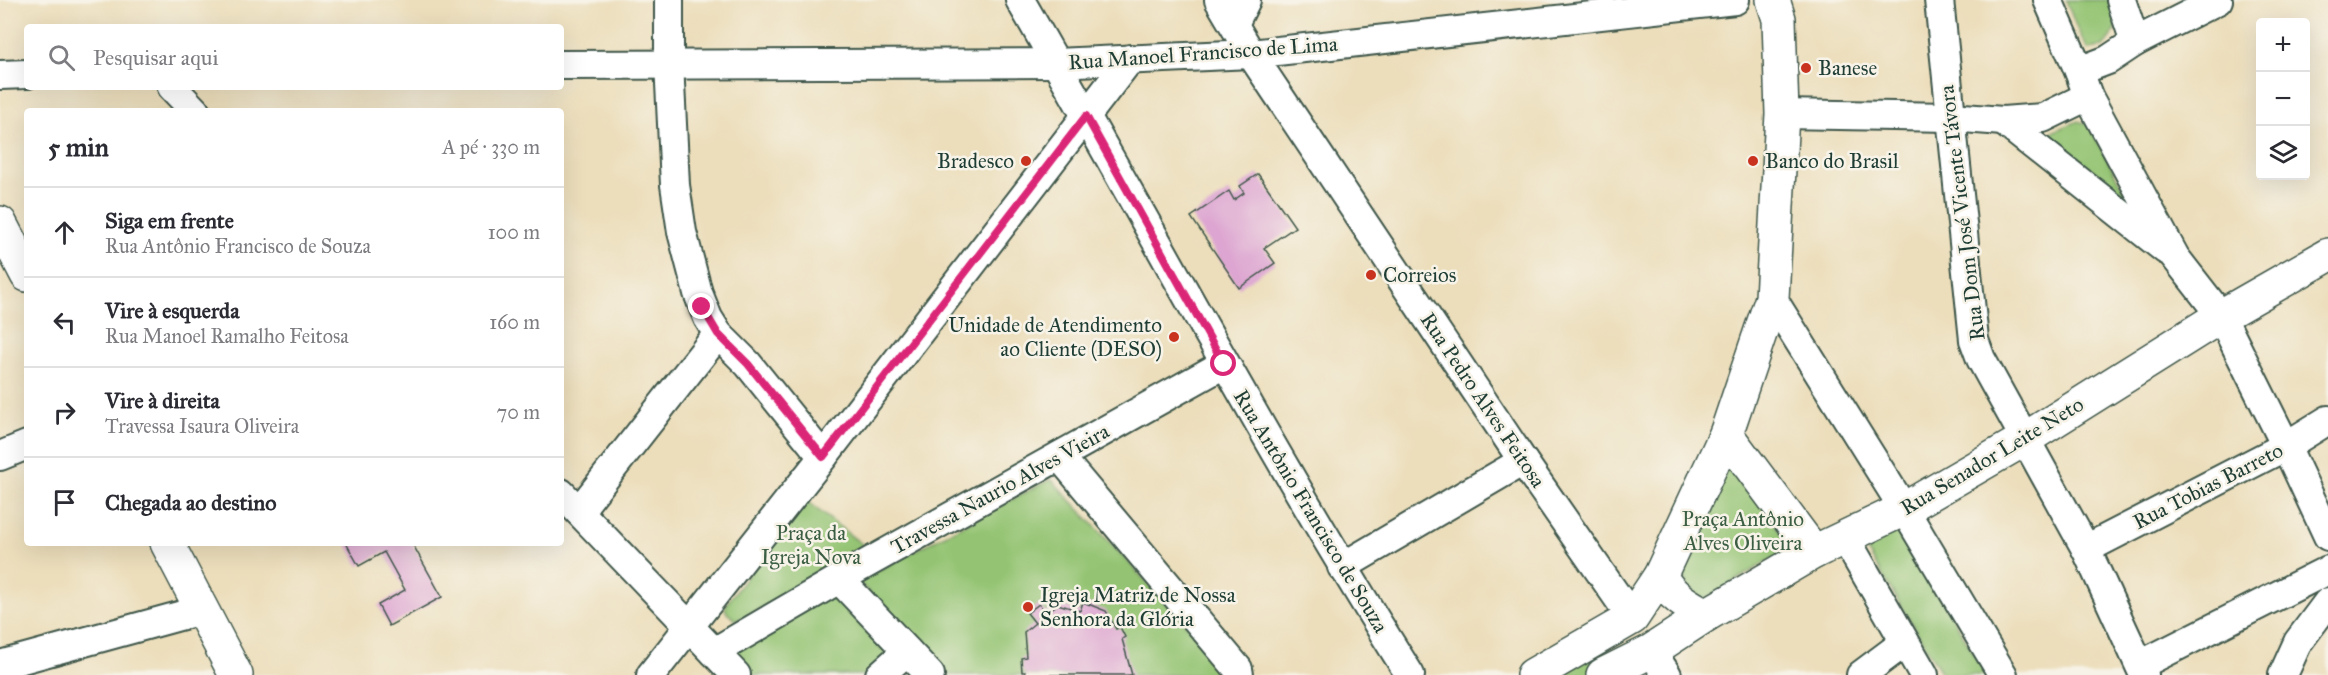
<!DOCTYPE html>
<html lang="pt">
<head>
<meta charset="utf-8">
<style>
	body { margin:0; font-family:"IM FELL Great Primer",serif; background:#f7f7f7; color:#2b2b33 }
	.controls { position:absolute; right:18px; top:18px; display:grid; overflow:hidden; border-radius:6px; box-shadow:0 6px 24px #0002 }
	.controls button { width:54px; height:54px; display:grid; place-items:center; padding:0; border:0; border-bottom:2px solid #e1e1e2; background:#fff; color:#2b2b33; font:30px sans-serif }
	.stop { position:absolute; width:18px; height:18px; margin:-14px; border:4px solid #db2777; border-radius:50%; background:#fff }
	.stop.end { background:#db2777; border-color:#fff; box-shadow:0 2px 6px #0008 }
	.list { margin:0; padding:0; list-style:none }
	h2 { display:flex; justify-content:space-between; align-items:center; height:78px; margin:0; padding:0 24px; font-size:26px }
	h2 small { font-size:20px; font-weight:400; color:#7c7c81 }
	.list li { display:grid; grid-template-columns:39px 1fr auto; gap:18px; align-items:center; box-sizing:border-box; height:90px; padding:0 24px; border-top:2px solid #e1e1e2 }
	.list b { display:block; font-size:22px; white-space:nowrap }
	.list p { margin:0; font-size:20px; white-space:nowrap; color:#7c7c81 }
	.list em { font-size:20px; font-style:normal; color:#7c7c81 }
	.icon { flex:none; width:33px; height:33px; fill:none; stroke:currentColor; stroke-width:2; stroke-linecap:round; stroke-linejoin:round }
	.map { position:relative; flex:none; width:2328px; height:675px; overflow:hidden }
	.search { position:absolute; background:#fff; box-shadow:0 6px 24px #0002; left:24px; top:24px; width:540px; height:66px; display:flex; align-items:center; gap:15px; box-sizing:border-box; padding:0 21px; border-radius:6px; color:#7c7c81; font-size:22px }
	.panel { position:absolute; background:#fff; box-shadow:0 6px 24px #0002; left:24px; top:108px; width:540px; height:438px; border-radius:6px }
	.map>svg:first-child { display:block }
</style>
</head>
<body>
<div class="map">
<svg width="2328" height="675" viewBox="0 0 2328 675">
	<rect width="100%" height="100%" fill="#f7f3e8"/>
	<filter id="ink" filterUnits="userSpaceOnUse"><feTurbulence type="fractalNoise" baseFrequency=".0167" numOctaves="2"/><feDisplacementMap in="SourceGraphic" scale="12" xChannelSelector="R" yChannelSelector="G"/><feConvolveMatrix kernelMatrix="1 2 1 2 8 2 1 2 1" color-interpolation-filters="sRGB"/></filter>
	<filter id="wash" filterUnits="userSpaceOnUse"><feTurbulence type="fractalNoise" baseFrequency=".008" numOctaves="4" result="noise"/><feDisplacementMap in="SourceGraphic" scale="24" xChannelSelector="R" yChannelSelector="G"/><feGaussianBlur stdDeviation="1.35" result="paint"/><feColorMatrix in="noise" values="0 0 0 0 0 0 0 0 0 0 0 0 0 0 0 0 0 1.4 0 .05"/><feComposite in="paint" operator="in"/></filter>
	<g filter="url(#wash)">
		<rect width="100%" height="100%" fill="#ecdebb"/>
		<g fill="#94c473" stroke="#5a8054" stroke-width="1.5">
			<path d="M2066,0H2109C2117,23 2121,28 2103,47L2088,49L2077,29Z"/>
			<path d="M2078,121L2088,124L2131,204L2051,144L2052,132Z"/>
			<path d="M1730,461L1791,547L1703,600L1686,585L1684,575Z"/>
			<path d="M1051,479L1230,672V675H947L858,581Z"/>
			<path d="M805,500L868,549L747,616L736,620L727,613L725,608L727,603Z"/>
			<path d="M1898,527L1987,675H1943L1864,545Z"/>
			<path d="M832,594L892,654L869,675H748L726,652Z"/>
			<path d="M1604,647L1614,664L1594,675H1555Z"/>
		</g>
		<g id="blocks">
			<g fill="#dda5d1">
				<path d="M1258,174L1295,227L1264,248L1275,263L1239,288L1191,217L1229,191L1234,200L1244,193L1240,186Z"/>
				<path d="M346,543H412L442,597L389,626L378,605L405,590L384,552L359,566Z"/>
				<path d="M1083,602L1106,611L1116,629L1120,627L1125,637L1122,639L1132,675H1025V672H1022L1021,658L1026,657L1024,632L1035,623L1027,613L1039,604L1046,613L1058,604L1080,611Z"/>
			</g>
		</g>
	</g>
	<g filter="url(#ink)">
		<use href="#blocks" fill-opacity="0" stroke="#3e5548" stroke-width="1.5"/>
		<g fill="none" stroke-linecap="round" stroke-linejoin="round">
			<defs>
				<g id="minor">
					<path d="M669,0V63L675,185L682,232L698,293L708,318L718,334L748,364L823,457"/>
					<path d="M1020,0C1150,225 1271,455 1410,675"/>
					<path d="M1219,0L1251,54L1523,461L1632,618"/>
					<path d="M1939,0L1974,340L1981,359L2086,549L2144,675"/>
					<path d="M2048,0L2079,71L2088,96L2175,257L2221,316L2286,446L2328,536"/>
					<path d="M2121,0L2135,42"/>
					<path d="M1234,24L1246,0"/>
					<path d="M561,65L1056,63L1251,54L1735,0"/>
					<path d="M2079,71L2108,60L2135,42L2218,0"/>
					<path d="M0,75L27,74"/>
					<path d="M172,87L195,111"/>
					<path d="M1782,114L1950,117L2003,121L2043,118L2088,96"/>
					<path d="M2003,121L2166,250"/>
					<path d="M1772,298L1904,509L2003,675"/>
					<path d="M0,456L27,445"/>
					<path d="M1060,457L1238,669L1239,675"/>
					<path d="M561,493L736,675"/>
					<path d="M579,511L718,334"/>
					<path d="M1844,536L1924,675"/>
					<path d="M2086,549L2286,446L2328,420"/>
					<path d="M1342,567L1523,461"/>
					<path d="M839,579L930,675"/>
					<path d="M1651,651L1667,675"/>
					<path d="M714,652L839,579L1224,364"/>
					<path d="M0,665L201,610"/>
					<path d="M2140,665L2328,570"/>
					<path d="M651,675L823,457L1130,59"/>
					<path d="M880,675L907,651"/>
					<path d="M1861,675L1905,642"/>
					<path d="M2283,675L2298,642L2328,602"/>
				</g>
				<g id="major">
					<path d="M0,223L27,275"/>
					<path d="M1726,434L1814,552"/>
					<path d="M167,543L236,675"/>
					<path d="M1660,576C1671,596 1687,605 1706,615"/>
					<path d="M1533,675L1632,618L1660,576L1726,434L1772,298L1782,114L1779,19L1773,0"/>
					<path d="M1603,675L1651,651L1706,615L1814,552L1904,509L2025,439L2221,316L2328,255"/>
				</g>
			</defs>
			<use href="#minor" stroke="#3e5548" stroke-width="32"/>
			<use href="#major" stroke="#3e5548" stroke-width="36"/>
			<use href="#minor" stroke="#fff" stroke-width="28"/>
			<use href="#major" stroke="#fff" stroke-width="33"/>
		</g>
	</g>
	<g fill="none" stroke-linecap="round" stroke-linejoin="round" filter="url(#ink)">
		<path stroke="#db2777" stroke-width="8" d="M702,307L718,334L748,364L823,457L1086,116L1224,364"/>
	</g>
	<g fill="#c8321e" stroke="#f7f3e8" stroke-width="2">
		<circle cx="1806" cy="68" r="6"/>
		<circle cx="1026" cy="161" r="6"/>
		<circle cx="1753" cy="161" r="6"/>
		<circle cx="1371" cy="275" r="6"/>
		<circle cx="1174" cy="337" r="6"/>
		<circle cx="1028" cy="607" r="6"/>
	</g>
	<g text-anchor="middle" stroke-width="5" stroke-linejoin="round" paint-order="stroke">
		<g font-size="21" fill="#1f3d34" stroke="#f7f3e8">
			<text transform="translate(1203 53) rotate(-4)" y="7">Rua Manoel Francisco de Lima</text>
			<text transform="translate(1962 213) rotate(-97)" y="7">Rua Dom José Vicente Távora</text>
			<text transform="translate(1483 400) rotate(56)" y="7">Rua Pedro Alves Feitosa</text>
			<text transform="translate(1992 456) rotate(-31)" y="7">Rua Senador Leite Neto</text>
			<text transform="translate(2208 486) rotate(-27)" y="7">Rua Tobias Barreto</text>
			<text transform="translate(1000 489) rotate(-29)" y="7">Travessa Naurio Alves Vieira</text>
			<text transform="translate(1311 511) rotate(59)" y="7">Rua Antônio Francisco de Souza</text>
		</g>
		<g font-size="21" fill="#1f3d34" stroke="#f7f3e8" text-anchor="start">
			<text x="1818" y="75">Banese</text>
			<text x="1014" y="168" text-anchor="end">Bradesco</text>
			<text x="1765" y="168">Banco do Brasil</text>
			<text x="1383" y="282">Correios</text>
			<text x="1162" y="332" text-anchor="end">Unidade de Atendimento<tspan x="1162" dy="24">ao Cliente (DESO)</tspan></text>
			<text x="1040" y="602">Igreja Matriz de Nossa<tspan x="1040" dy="24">Senhora da Glória</tspan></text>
		</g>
		<g font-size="21" fill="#3c5f44" stroke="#f7f3e8">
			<text x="1743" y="526">Praça Antônio<tspan x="1743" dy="24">Alves Oliveira</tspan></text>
			<text x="811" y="540">Praça da<tspan x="811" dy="24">Igreja Nova</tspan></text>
		</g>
	</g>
</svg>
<div class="controls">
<button>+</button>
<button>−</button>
<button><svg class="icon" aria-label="layers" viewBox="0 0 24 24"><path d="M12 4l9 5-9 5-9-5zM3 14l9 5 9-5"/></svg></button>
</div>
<div class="stop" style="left:1224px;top:364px"></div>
<div class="stop end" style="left:702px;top:307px"></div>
<div class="search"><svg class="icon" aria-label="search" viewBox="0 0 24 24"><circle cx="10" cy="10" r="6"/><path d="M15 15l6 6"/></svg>Pesquisar aqui</div>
<section class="panel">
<h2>5 min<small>A pé · 330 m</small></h2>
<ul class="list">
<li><svg class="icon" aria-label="ahead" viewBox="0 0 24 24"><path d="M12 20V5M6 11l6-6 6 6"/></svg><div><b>Siga em frente</b><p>Rua Antônio Francisco de Souza</p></div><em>100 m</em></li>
<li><svg class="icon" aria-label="left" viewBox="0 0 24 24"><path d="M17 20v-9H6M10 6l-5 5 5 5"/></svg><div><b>Vire à esquerda</b><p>Rua Manoel Ramalho Feitosa</p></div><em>160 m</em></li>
<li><svg class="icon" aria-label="right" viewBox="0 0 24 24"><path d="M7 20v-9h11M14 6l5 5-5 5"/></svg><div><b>Vire à direita</b><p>Travessa Isaura Oliveira</p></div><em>70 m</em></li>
<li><svg class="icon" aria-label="arrive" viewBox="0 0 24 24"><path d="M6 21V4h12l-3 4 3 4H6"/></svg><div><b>Chegada ao destino</b></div></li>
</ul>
</section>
</div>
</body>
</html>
